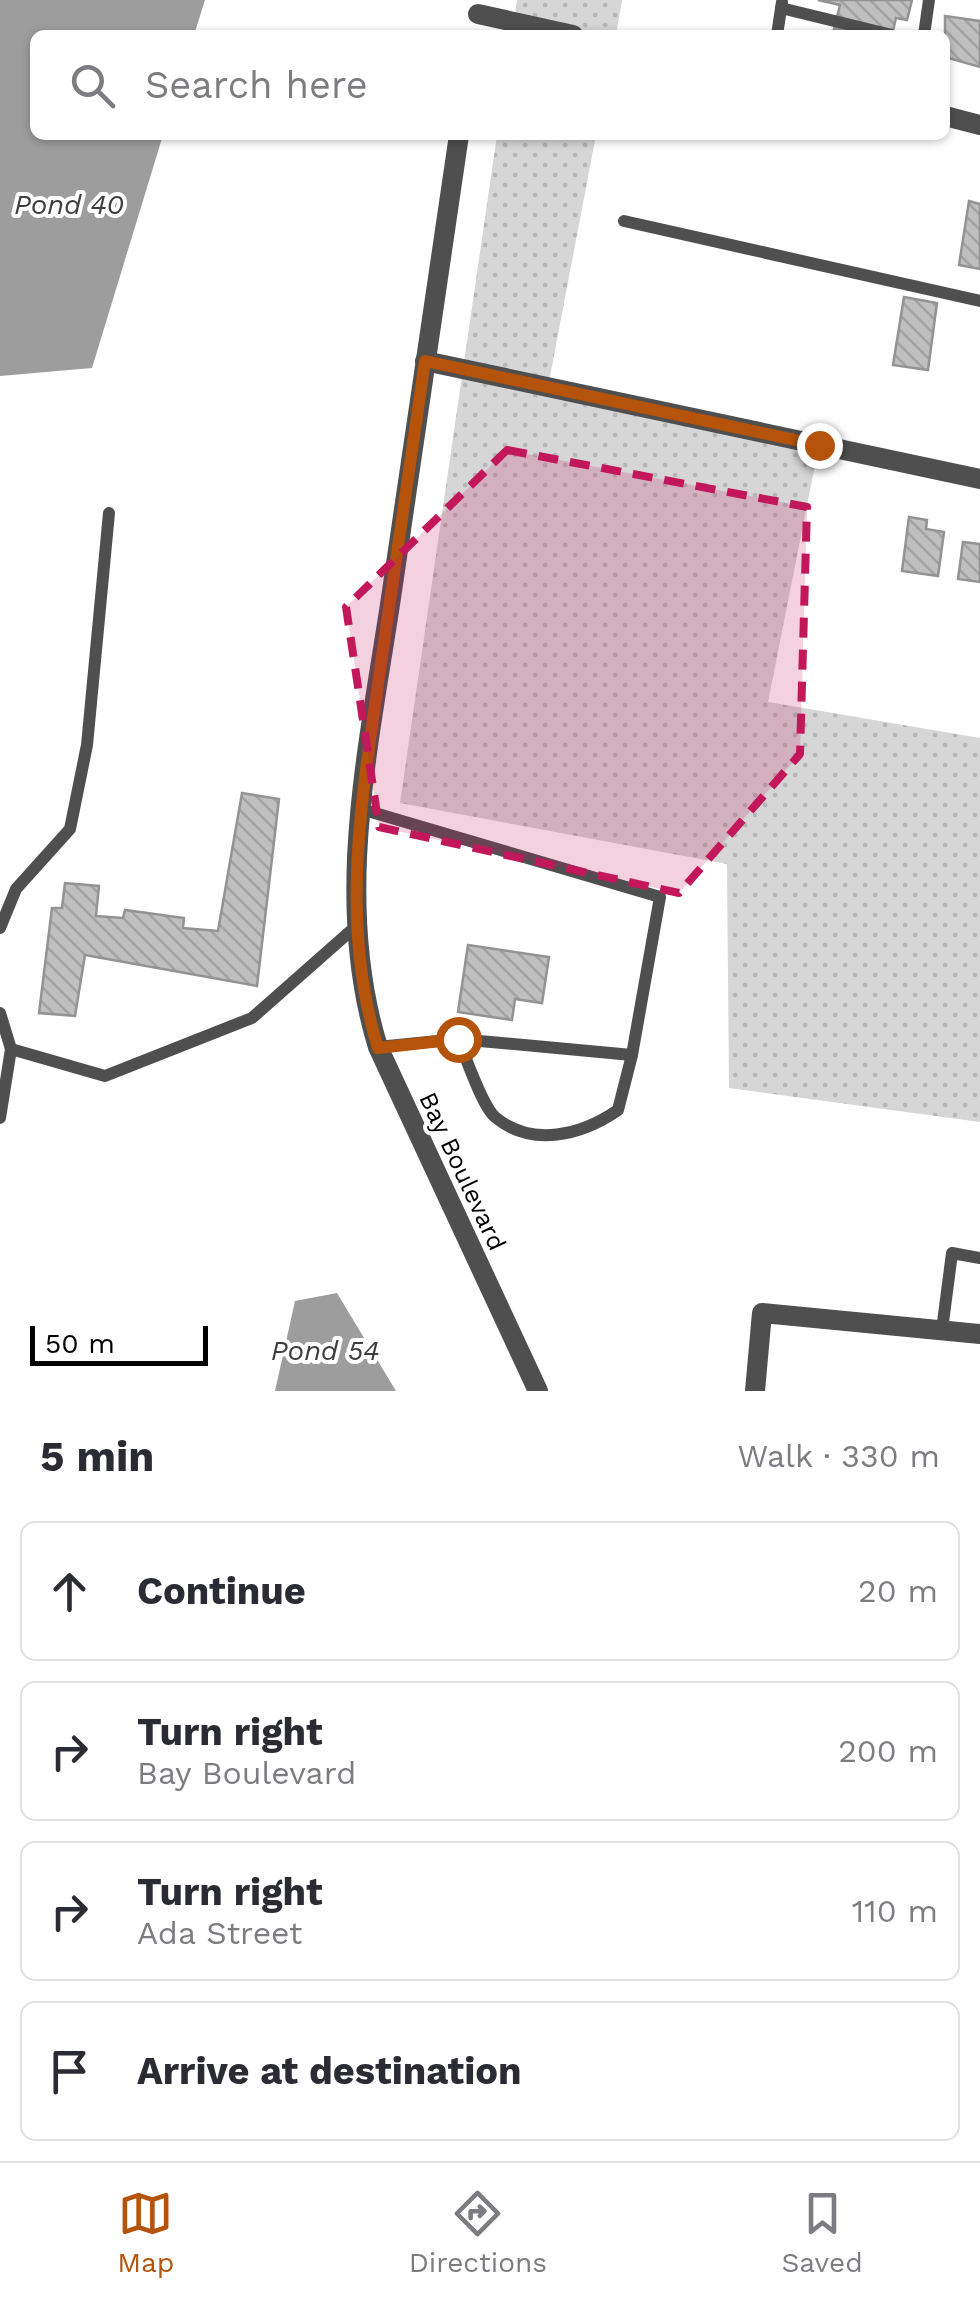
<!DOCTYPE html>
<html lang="en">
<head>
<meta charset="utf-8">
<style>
	body { margin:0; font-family:"Work Sans",sans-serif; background:#f7f7f7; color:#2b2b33 }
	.scale { position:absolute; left:30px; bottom:25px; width:178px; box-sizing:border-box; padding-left:10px; border:5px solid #000; border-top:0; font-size:28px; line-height:35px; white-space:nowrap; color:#000; -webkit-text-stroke:8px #fff; paint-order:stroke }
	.stop { position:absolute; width:30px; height:30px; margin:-22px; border:8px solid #b45309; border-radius:50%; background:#fff }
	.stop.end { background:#b45309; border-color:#fff; box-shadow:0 2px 10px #0008 }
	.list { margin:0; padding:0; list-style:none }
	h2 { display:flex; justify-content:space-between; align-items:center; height:130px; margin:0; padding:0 40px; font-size:42px }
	h2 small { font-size:32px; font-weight:400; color:#7c7c81 }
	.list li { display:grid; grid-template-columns:65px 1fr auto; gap:30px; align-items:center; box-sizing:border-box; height:140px; margin:0 20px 20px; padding:0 20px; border:2px solid #e1e1e2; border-radius:15px }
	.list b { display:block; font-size:38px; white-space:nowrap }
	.list p { margin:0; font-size:32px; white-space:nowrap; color:#7c7c81 }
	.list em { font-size:32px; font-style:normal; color:#7c7c81 }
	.icon { flex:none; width:55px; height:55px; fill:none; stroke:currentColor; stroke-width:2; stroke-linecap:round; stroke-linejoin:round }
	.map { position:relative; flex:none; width:980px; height:1391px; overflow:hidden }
	.search { position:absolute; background:#fff; box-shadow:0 2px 8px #0004; left:30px; right:30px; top:30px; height:110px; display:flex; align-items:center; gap:25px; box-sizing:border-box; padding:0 35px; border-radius:15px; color:#7c7c81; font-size:38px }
	.sheet { height:770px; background:#fff }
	nav { display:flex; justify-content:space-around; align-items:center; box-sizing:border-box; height:140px; border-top:2px solid #e1e1e2; background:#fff; font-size:28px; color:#7c7c81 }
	nav a { display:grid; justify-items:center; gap:5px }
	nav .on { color:#b45309 }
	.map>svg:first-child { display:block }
</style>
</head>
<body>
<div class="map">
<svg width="980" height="1391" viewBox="0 0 980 1391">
	<defs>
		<pattern id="grass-dots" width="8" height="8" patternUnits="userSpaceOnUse" patternTransform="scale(2.5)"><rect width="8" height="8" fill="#d6d6d6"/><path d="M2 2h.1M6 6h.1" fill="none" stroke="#b6b6b6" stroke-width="1.8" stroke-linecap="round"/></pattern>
		<pattern id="building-back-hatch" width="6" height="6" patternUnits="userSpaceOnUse" patternTransform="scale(2.5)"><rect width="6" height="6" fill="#bfbfbf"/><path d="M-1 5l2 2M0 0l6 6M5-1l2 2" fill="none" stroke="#a2a2a2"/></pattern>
	</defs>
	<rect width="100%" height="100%" fill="#fff"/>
	<g fill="url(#grass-dots)">
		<path d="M517,0H622L616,35H512Z"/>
		<path d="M497,135H596L548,387L819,445L768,702L980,738V1122L729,1088L727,864L400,803Z"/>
	</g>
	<g fill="#9d9d9d">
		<path d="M0,0H205L194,35H35V135H163L92,368L0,376Z"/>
		<path d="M337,1293L396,1391H275L295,1301Z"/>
	</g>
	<g fill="url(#building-back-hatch)" stroke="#939393" stroke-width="2.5">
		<path d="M818,0H912L907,20L896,18L892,35L834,29L840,5Z"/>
		<path d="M945,16L980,21V67L945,57Z"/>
		<path d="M969,201L980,204V269L959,265Z"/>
		<path d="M904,297L937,303L928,370L893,365Z"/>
		<path d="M909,517L927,520L926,529L944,532L938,576L902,571Z"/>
		<path d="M963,542L980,544V582L958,579Z"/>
		<path d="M242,793L279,799L257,986L85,955L75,1016L39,1013L52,908H62L65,883L99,886L96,916L123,918L125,910L184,918L183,928L218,931Z"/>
		<path d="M468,945L549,957L542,1003L515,999L512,1020L458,1012Z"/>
	</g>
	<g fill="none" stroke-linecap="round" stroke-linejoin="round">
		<g stroke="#4f4f4f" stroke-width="12">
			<path d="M781,8L892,35"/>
			<path d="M777,35L782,2"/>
			<path d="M924,35L929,0"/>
			<path d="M624,221L980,301"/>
			<path d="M361,809L660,897L632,1055L458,1039L378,1047"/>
			<path d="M0,928L16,889L70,829L87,745L109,513"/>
			<path d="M0,1013L11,1049L105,1076L252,1018L354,928"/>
			<path d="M458,1039C466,1057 482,1106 495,1117C532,1148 582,1135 618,1110L632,1055"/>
			<path d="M0,1118L11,1049"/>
			<path d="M942,1330L952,1253L980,1258"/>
		</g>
		<g stroke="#4f4f4f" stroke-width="20">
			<path d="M425,361L980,479"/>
			<path d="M755,1391L762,1313L980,1334"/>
		</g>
		<g stroke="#4f4f4f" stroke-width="20">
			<path d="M478,14L573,35"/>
			<path d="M945,116L980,125"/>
			<path d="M459,135C436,287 413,439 392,591C370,742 332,898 378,1047L538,1391"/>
		</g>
	</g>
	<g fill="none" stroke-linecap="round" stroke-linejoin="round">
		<path stroke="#b45309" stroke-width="12" d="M458,1039L378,1048C338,918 363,793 381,663C396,562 410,461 425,361L819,445"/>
	</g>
	<path fill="#c2185b" fill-opacity="0.2" stroke="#c2185b" stroke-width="8" stroke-dasharray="20 12" stroke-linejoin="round" d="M507,450L807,507L800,754L679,893L379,827L346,607Z"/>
	<g text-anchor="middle" stroke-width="8" stroke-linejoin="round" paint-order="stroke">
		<g font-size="25" fill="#000" stroke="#fff">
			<text transform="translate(463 1171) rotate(65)" y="9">Bay Boulevard</text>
		</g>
		<g font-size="28" font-style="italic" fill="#3e3e3e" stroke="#fff">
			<text x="69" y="214">Pond 40</text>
			<text x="325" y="1360">Pond 54</text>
		</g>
	</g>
</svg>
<div class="scale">50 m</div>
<div class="stop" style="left:458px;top:1039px"></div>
<div class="stop end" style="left:819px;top:445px"></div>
<div class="search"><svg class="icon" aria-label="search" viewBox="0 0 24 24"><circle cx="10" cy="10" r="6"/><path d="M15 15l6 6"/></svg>Search here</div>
</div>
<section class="sheet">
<h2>5 min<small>Walk · 330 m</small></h2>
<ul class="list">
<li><svg class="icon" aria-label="ahead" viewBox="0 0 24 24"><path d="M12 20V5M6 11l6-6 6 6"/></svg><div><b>Continue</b></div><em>20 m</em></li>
<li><svg class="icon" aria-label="right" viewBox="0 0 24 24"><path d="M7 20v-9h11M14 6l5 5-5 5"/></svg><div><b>Turn right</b><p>Bay Boulevard</p></div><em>200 m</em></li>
<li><svg class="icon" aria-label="right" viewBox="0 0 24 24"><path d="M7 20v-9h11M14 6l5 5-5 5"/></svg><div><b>Turn right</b><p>Ada Street</p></div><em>110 m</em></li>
<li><svg class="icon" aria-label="arrive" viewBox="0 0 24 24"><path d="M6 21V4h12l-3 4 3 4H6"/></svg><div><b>Arrive at destination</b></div></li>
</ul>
</section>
<nav>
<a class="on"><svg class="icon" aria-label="map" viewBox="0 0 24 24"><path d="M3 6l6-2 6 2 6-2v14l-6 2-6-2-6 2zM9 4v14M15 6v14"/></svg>Map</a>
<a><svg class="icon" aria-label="directions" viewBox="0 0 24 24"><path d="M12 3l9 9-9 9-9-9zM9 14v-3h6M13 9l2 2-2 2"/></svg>Directions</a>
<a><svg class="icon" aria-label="saved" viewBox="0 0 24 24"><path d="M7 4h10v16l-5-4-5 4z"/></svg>Saved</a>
</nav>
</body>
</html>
